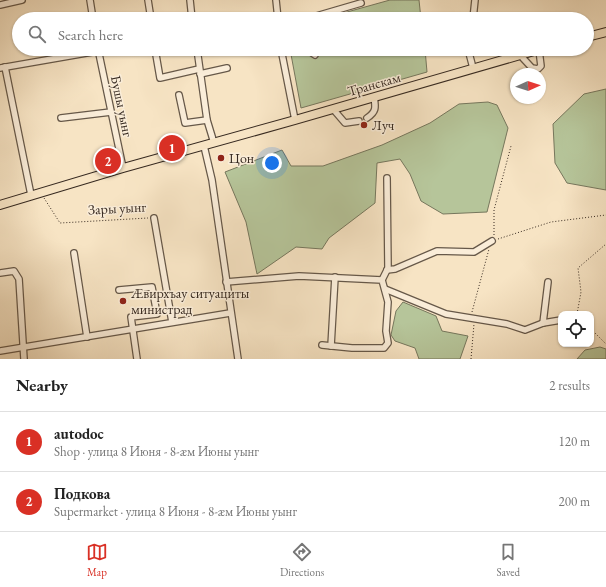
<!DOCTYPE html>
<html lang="en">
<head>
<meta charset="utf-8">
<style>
	body { margin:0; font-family:"EB Garamond",serif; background:#f2f2f2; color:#222 }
	.controls { position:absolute; right:12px; bottom:12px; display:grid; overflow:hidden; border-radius:8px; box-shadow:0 1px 3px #0004 }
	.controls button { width:36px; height:36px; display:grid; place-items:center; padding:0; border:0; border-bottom:1px solid #e0e0e0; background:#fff; color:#222; font:20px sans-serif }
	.compass { position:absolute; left:510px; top:68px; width:36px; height:36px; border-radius:50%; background:#fff; box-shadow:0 1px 3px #0004; rotate:87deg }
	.you { position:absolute; left:272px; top:163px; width:14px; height:14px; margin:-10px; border:3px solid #fff; border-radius:50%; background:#1a73e8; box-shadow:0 0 0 6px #1a73e833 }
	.badge { display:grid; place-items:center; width:26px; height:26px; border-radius:50%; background:#d93025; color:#fff; font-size:13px; font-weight:700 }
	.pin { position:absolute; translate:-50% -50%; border:2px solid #fff; box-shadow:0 1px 4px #0006 }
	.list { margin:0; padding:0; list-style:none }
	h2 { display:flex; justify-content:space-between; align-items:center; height:52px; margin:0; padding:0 16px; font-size:17px }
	h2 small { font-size:13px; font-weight:400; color:#767676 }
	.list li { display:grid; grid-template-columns:26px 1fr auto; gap:12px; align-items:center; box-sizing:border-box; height:60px; padding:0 16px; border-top:1px solid #e0e0e0 }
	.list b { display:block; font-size:15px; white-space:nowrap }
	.list p { margin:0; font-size:13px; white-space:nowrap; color:#767676 }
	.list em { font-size:13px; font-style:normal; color:#767676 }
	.icon { flex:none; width:22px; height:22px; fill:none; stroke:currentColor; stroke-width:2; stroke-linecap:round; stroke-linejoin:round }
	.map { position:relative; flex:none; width:606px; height:359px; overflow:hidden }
	.search { position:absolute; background:#fff; box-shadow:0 1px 3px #0004; left:12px; right:12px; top:12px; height:44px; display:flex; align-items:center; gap:10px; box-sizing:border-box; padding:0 14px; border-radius:22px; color:#767676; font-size:15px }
	.sheet { height:172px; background:#fff }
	nav { display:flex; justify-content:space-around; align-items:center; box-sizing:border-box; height:56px; border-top:1px solid #e0e0e0; background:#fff; font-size:11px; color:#767676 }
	nav a { display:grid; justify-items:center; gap:2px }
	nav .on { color:#d93025 }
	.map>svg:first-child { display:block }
</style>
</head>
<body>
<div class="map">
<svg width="606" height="359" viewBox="0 0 606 359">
	<rect width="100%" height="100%" fill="#f7e4c4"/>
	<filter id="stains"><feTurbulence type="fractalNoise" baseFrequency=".005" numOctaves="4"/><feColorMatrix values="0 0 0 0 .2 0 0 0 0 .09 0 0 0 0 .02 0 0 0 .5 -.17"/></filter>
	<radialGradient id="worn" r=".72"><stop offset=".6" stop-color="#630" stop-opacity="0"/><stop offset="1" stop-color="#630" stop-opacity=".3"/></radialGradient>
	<g fill="#b6c59a" stroke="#76775d">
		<path d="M390,0H419L421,19H322Z"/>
		<path d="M290,49H425L427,72L301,108Z"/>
		<path d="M606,89V190L567,183L555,163L553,124L584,94Z"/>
		<path d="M488,102L497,105L508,128L487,212L443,214L421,201L410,174L400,159L377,163L375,203L329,238L322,249L296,247L257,274L246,222L225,172L282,150L291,166H323L382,145L430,123L459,104Z"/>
		<path d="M403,302L436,316L442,331L468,336L460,359H419L415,348L395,341L391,335L396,311Z"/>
		<path d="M600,347L606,349V359H577L585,350Z"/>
	</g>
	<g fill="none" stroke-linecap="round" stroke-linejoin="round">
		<defs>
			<g id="minor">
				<path d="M90,0L93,19"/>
				<path d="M148,0L151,19"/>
				<path d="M190,0L192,19"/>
				<path d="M276,0L278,19"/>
				<path d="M0,5L22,0"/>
				<path d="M306,19L361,3"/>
				<path d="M473,19L475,0"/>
				<path d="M98,49L123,168"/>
				<path d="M155,49L160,78L199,69"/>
				<path d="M197,49L207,120L214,143"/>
				<path d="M281,49L295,120"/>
				<path d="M306,49L315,55"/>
				<path d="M468,49L473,68"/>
				<path d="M520,55L532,68L538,69L541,66L539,50"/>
				<path d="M5,67L31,195"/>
				<path d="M0,68L98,51"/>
				<path d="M200,74L227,68"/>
				<path d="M179,95L185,123L207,120"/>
				<path d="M333,109L345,123L359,121"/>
				<path d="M61,118L111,112"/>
				<path d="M367,118C376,112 376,108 374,97"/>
				<path d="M204,146L212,180L238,359"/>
				<path d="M154,218L172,322"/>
				<path d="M74,253L87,337"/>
				<path d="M387,270L395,269L437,251L474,252L492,241"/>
				<path d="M0,273L14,271L19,279L24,359"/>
				<path d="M382,280L388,268L387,178"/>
				<path d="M226,282L299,276L382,280L388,302L386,331L388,343L384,348H352L322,345"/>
				<path d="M385,289L446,314L507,324L525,330L543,323L561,320"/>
				<path d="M119,290L152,287L157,314L131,317L137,359"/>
				<path d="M543,323L548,282"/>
				<path d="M331,346L335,277"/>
				<path d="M0,351L230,313"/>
			</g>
			<g id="highway">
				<path d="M587,37L606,32"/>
				<path d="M0,205L123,168L295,120L541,49"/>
			</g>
		</defs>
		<use href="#minor" stroke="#665849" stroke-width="8"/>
		<use href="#highway" stroke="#362920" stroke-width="10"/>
		<g stroke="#362920" stroke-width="1" stroke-dasharray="1 2" stroke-linecap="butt">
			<path d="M44,198L60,223L148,218"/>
			<path d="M494,235V210L511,146"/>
			<path d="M498,239L551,222L606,215"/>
			<path d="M472,312L489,249"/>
			<path d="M577,314L581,292L578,268L606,244"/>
			<path d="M591,329L606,344"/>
			<path d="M471,359L474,324"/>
		</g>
		<use href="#minor" stroke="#faedd9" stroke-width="5.5"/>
		<use href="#highway" stroke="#f7e4c4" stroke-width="8"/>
	</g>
	<g fill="#8f2418" stroke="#faedd9" stroke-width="1.5">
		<circle cx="364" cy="125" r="4"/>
		<circle cx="221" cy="158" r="4"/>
		<circle cx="123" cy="301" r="4"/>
	</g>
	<g text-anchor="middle" stroke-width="3" stroke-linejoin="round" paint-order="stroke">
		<g font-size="14" fill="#362920" stroke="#faedd9">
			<text transform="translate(374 84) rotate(-16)" y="5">Транскам</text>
			<text transform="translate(122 106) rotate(78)" y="5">Бушы уынг</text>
			<text transform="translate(117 208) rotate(-3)" y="5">Зары уынг</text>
		</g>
		<g font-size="14" fill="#362920" stroke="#faedd9" text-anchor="start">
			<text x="372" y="130">Луч</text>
			<text x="229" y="163">Цон</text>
			<text x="131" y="298">Æвирхъау ситуациты<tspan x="131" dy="16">министрад</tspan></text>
		</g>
	</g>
	<rect width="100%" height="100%" filter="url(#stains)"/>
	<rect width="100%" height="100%" fill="url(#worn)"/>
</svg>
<div class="controls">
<button><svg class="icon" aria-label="locate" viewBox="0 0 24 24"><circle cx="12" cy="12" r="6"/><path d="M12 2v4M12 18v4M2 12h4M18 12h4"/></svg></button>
</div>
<svg class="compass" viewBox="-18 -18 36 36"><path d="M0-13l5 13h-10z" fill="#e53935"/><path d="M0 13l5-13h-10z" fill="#767676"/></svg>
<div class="you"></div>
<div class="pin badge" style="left:172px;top:148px">1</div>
<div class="pin badge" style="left:108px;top:161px">2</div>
<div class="search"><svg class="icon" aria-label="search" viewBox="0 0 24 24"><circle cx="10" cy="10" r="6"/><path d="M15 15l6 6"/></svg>Search here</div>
</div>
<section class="sheet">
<h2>Nearby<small>2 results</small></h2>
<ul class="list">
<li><span class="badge">1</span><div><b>autodoc</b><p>Shop · улица 8 Июня - 8-ӕм Июны уынг</p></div><em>120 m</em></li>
<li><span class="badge">2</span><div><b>Подкова</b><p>Supermarket · улица 8 Июня - 8-ӕм Июны уынг</p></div><em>200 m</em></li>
</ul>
</section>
<nav>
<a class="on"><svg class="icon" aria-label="map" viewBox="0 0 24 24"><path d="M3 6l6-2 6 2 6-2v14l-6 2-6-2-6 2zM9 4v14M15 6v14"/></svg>Map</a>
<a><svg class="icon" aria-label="directions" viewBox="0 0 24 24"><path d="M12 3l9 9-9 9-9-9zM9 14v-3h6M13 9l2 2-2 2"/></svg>Directions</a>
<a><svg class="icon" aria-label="saved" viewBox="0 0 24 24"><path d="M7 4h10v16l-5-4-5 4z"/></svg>Saved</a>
</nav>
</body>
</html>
